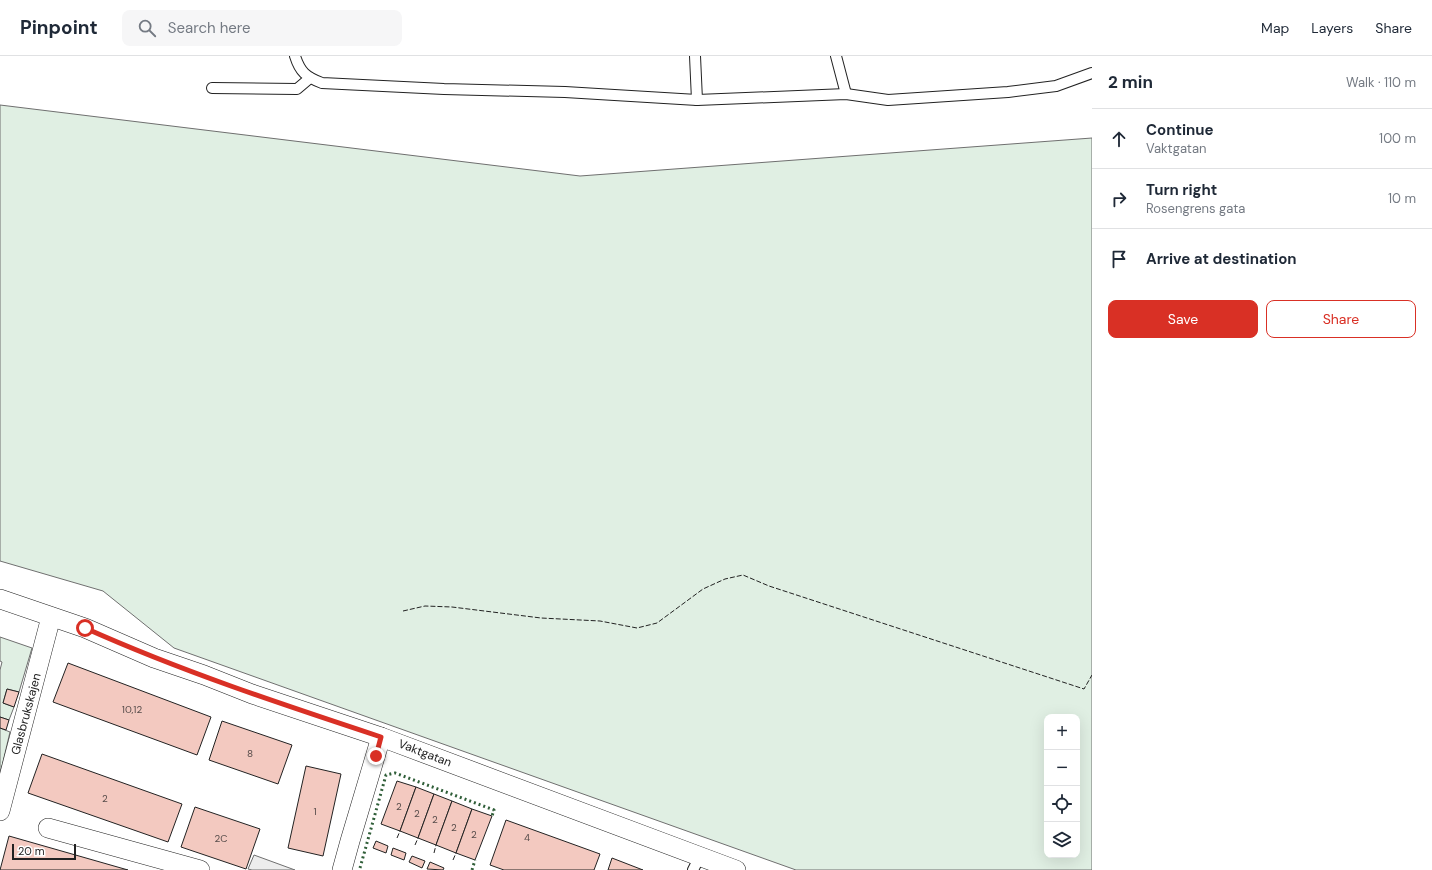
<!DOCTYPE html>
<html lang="en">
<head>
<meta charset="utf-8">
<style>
	body { margin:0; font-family:"DM Sans",sans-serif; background:#f6f6f7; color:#1f2937 }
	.controls { position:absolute; right:12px; bottom:12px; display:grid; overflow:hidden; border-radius:8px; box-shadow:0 4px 16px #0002 }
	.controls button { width:36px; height:36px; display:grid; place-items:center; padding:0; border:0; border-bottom:1px solid #e0e1e3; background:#fff; color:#1f2937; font:20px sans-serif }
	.scale { position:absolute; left:12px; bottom:10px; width:64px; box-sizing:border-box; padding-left:4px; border:2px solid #222; border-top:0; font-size:11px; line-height:14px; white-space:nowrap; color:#222; -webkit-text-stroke:3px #fff; paint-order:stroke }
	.stop { position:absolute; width:12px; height:12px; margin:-9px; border:3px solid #d93025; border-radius:50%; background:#fff }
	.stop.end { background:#d93025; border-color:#fff; box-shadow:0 1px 4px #0008 }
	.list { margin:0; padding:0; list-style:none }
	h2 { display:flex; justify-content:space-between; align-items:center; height:52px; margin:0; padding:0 16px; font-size:17px }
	h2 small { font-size:13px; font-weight:400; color:#747a83 }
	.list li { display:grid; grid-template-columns:26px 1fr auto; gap:12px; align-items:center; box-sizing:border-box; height:60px; padding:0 16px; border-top:1px solid #e0e1e3 }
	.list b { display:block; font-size:15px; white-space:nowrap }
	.list p { margin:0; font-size:13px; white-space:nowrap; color:#747a83 }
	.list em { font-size:13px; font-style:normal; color:#747a83 }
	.actions { display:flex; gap:8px; padding:12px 16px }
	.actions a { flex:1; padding:9px 0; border:1px solid #d93025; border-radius:8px; text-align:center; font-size:14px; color:#d93025 }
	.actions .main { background:#d93025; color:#fff }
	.icon { flex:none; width:22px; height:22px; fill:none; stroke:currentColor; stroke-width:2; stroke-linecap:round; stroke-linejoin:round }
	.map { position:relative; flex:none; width:1092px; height:814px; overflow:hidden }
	header { display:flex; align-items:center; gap:24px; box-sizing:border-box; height:56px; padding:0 20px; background:#fff; border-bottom:1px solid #e0e1e3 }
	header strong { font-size:19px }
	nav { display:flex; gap:22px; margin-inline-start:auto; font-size:14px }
	.search { width:280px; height:36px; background:#f6f6f7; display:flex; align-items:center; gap:10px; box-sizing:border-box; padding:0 14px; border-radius:8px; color:#747a83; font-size:15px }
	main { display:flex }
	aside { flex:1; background:#fff }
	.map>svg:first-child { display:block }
</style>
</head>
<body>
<header>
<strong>Pinpoint</strong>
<div class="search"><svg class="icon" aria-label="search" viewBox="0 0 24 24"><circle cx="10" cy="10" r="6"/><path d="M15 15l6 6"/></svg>Search here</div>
<nav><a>Map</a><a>Layers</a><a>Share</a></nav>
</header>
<main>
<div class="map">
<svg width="1092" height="814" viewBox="0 0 1092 814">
	<rect width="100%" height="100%" fill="#fff"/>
	<g fill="#e0efe3" stroke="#6f6f6f" fill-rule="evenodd">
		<path d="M0,49L580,120L1092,82V814H796L174,592L103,535L0,505ZM1047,661H1077V799H1047Z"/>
		<path d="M0,581L32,592L19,636L7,633L3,647L14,651L9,664L0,661V614L2,606L0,605Z"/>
		<path d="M0,672L10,676L0,718Z"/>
	</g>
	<path fill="#ededed" stroke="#6f6f6f" d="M254,799L295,814H252L248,813Z"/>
	<g fill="#f3c9c0" stroke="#222">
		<path d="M68,607L211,661L197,699L53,646Z"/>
		<path d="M7,633L19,636L14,651L3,647Z"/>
		<path d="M0,661L9,664L6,674L0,672Z"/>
		<path d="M222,665L292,689L278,728L209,704Z"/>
		<path d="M42,698L182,748L168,786L28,737Z"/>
		<path d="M306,710L341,718L323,800L288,792Z"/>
		<path d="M397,725L416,731L400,775L381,768Z"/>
		<path d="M416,731L434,738L418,782L400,775Z"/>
		<path d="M434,738L452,745L436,789L418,782Z"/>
		<path d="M452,745L472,753L456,797L436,789Z"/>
		<path d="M195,751L260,773L246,813L181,791Z"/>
		<path d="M472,753L492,760L475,804L456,797Z"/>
		<path d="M506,764L600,798L594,814H504L490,809Z"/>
		<path d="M9,780L128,814H0Z"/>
		<path d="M376,785L388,790L386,797L373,792Z"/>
		<path d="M393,792L406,797L404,804L391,799Z"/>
		<path d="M412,800L425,805L422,812L409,806Z"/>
		<path d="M612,802L643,814H608Z"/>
		<path d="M430,806L444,812L443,814L427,813Z"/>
	</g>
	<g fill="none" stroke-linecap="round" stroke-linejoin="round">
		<defs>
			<g id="lane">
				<path d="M295,0C300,16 306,21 322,27L444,33L565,36L697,44L846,38L888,44L1008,36L1056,30L1092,17"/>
				<path d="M695,0L697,44"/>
				<path d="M836,0L846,38"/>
				<path d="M212,32L297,33L310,22"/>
				<path d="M693,814L700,800"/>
			</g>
			<g id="street">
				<path d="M0,543L85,572L154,602L204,619L252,638L381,681L736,814"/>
				<path d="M0,755L51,561"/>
				<path d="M48,772L200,814"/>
				<path d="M342,814L350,785L381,681"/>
			</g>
		</defs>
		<use href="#lane" stroke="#222" stroke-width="12"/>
		<use href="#street" stroke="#222" stroke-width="20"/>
		<use href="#lane" stroke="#fff" stroke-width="10"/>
		<use href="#street" stroke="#fff" stroke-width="19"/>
		<g stroke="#2f5e38" stroke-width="3" stroke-dasharray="2 3" stroke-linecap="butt">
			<path d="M360,812L386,719L395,717L494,754L492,760"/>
			<path d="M472,814L475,804"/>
		</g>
		<g stroke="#222" stroke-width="1" stroke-dasharray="5 2" stroke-linecap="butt">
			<path d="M403,555L425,550L452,551L541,562L600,565L637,572L657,567L703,533L725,523L743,519L769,530L1084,633L1092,619"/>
			<path d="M397,782L400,775"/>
			<path d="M415,789L418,782"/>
			<path d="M434,797L436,789"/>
			<path d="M453,804L456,797"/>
		</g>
	</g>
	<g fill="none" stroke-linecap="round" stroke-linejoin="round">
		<path stroke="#d93025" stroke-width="5" d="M85,572C181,615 281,648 381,681L376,700"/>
	</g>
	<g text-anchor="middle" stroke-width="3" stroke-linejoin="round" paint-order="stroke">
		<g font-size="10" fill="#564c4a">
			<text x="132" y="657">10,12</text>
			<text x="250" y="701">8</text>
			<text x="105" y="746">2</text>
			<text x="399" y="754">2</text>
			<text x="315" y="759">1</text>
			<text x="417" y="761">2</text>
			<text x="435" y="767">2</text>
			<text x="454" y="775">2</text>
			<text x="474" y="782">2</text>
			<text x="527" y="785">4</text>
			<text x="221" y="786">2C</text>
		</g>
		<g font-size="12" fill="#222" stroke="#fff">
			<text transform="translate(26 658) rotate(-75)" y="4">Glasbrukskajen</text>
			<text transform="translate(425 697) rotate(21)" y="4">Vaktgatan</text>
		</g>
	</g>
</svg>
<div class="controls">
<button>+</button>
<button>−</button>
<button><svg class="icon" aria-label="locate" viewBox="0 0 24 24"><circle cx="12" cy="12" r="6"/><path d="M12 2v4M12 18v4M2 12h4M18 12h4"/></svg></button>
<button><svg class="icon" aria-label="layers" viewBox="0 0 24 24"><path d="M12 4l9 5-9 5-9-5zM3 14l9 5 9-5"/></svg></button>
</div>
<div class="scale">20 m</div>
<div class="stop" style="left:85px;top:572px"></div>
<div class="stop end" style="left:376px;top:700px"></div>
</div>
<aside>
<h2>2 min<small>Walk · 110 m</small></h2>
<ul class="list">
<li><svg class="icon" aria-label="ahead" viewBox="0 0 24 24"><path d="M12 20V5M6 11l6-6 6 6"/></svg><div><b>Continue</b><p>Vaktgatan</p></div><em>100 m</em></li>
<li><svg class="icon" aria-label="right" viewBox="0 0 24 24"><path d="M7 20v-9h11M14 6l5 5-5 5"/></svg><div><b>Turn right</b><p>Rosengrens gata</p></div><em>10 m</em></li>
<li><svg class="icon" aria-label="arrive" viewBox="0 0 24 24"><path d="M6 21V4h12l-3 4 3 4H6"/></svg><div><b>Arrive at destination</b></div></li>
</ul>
<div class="actions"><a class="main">Save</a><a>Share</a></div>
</aside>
</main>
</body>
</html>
